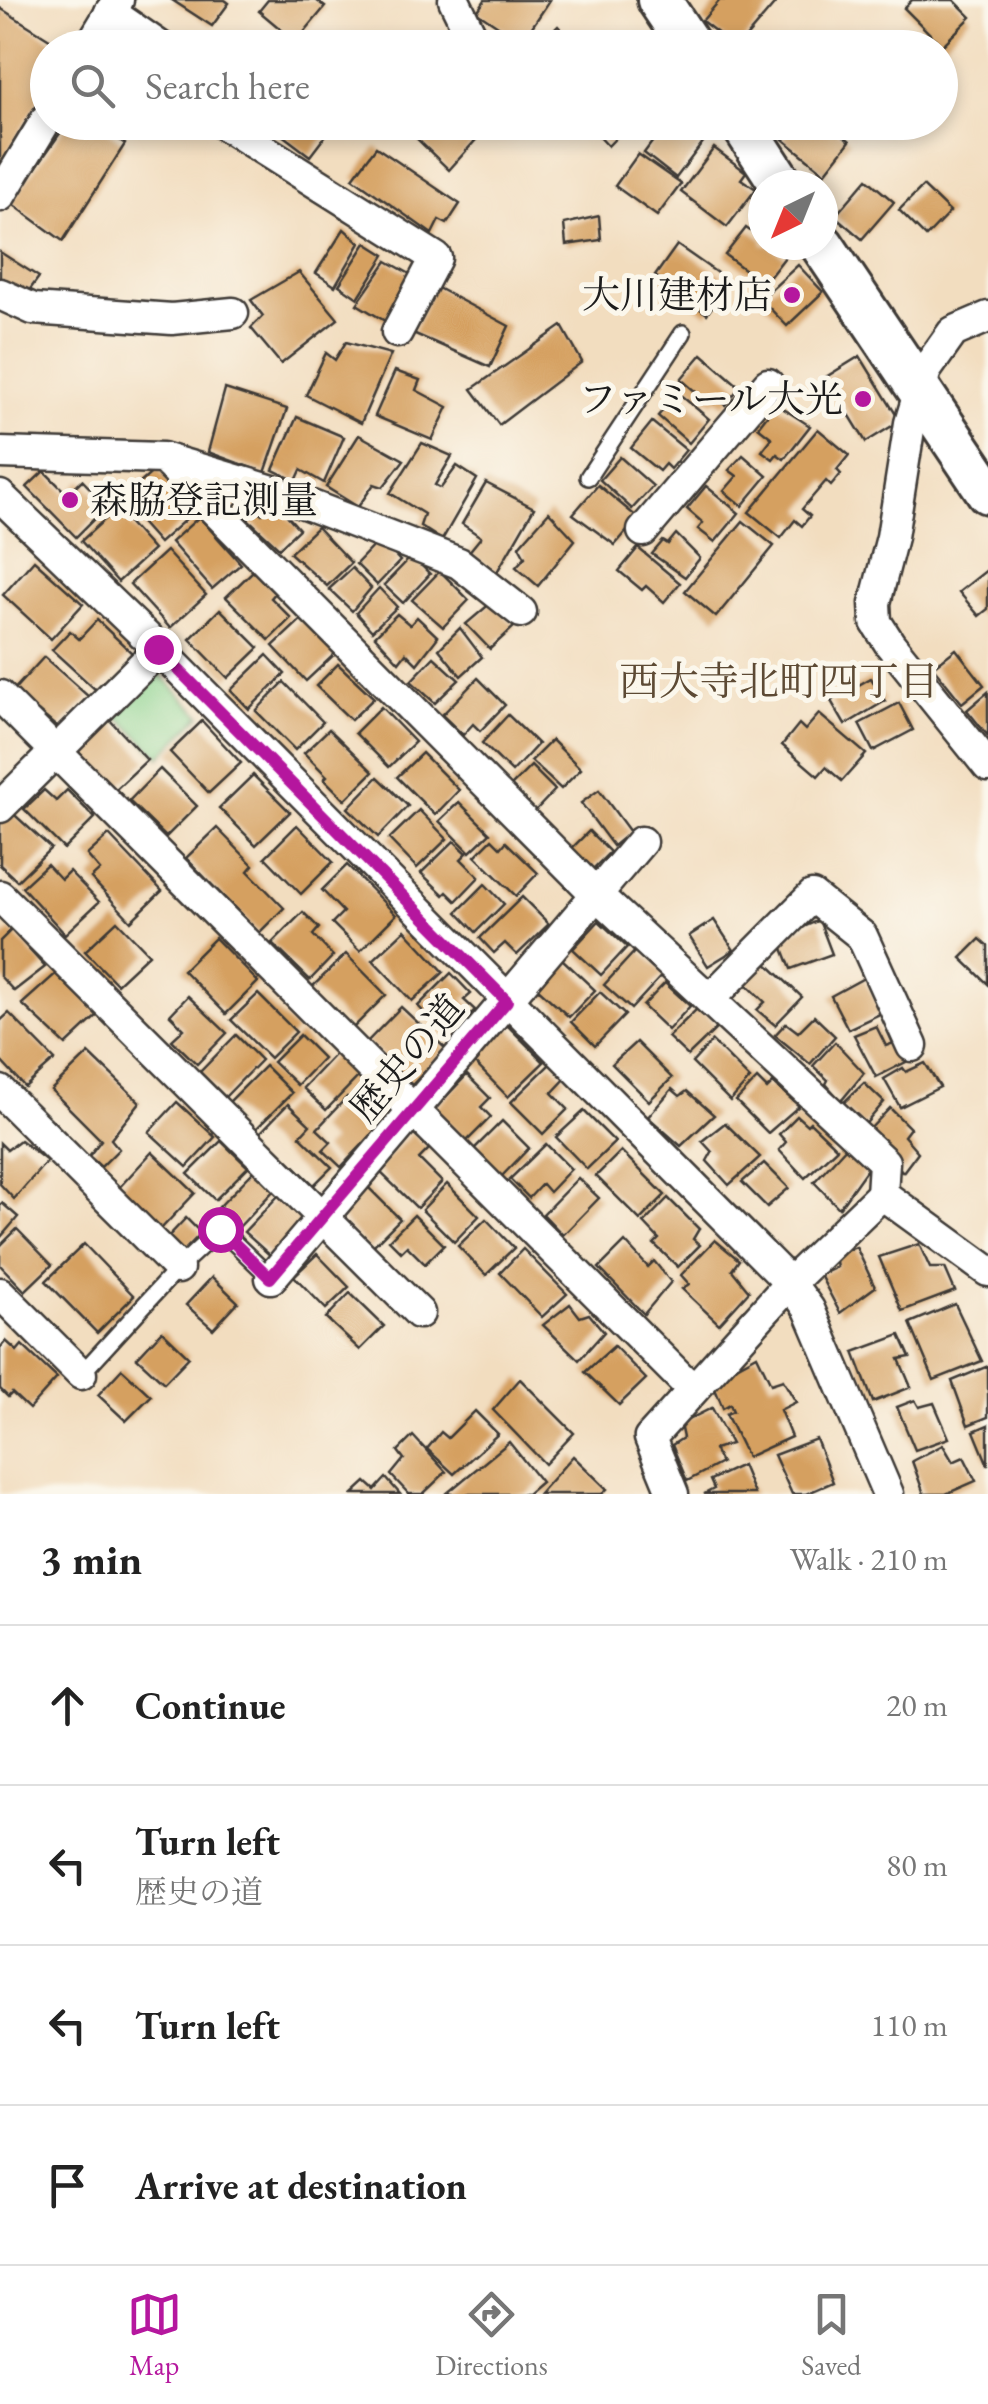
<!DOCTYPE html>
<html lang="en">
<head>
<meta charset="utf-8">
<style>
	body { margin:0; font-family:"EB Garamond","Noto Serif JP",serif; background:#f6f6f6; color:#222 }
	.compass { position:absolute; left:748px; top:170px; width:90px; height:90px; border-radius:50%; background:#fff; box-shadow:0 5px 15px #0003; rotate:223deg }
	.stop { position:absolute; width:30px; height:30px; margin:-22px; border:8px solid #b5179e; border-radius:50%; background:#fff }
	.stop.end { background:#b5179e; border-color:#fff; box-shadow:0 2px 10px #0008 }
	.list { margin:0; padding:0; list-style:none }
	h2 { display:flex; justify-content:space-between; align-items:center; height:130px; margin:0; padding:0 40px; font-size:42px }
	h2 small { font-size:32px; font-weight:400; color:#767676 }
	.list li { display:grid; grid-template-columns:65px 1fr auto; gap:30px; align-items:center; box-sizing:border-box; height:160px; padding:0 40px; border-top:2px solid #e0e0e0 }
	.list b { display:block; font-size:38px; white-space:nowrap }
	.list p { margin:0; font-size:32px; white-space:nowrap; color:#767676 }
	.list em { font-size:32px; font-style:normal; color:#767676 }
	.icon { flex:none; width:55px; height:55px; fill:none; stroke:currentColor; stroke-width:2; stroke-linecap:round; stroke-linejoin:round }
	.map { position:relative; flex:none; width:988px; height:1494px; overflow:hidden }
	.search { position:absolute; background:#fff; box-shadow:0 5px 15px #0003; left:30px; right:30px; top:30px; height:110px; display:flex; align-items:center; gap:25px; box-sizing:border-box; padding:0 35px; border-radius:55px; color:#767676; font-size:38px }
	.sheet { height:770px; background:#fff }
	nav { display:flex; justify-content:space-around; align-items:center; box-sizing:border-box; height:140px; border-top:2px solid #e0e0e0; background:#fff; font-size:28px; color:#767676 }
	nav a { display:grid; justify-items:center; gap:5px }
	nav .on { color:#b5179e }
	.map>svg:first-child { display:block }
</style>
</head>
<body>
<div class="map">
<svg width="988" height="1494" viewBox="0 0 988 1494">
	<rect width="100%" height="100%" fill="#fbf7ec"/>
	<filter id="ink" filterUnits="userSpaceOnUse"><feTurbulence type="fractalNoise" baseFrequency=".01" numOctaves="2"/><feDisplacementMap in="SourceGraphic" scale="20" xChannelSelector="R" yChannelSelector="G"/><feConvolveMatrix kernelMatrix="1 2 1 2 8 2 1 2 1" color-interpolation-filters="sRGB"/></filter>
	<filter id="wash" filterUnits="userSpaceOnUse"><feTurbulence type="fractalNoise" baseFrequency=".0048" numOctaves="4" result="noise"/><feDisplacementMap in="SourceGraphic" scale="40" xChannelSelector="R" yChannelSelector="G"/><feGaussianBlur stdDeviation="2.25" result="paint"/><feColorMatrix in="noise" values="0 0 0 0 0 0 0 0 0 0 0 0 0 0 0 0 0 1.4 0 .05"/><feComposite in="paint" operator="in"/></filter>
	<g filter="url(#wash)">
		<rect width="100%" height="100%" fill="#f2ddbf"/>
		<path fill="#89d18c" stroke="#527654" stroke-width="2.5" d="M152,666L201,715L160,757L110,709Z"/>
		<g id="blocks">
			<g fill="#d5a061">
				<path d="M172,0H225L229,3L212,26Z"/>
				<path d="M268,0H316L325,7L296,42L259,11Z"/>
				<path d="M485,0H550L522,42L477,12Z"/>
				<path d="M720,0H778L737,48L702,21Z"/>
				<path d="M912,0H954L971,17L942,46L904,8Z"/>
				<path d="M0,8L64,48H48V85L0,165Z"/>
				<path d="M558,26L578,48H536Z"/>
				<path d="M68,122H96L125,144L63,241L11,203Z"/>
				<path d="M265,122H327L332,127L310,156Z"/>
				<path d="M422,122H470L482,133L449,170L412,134Z"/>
				<path d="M586,122H631L608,146Z"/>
				<path d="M667,122H689L707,137L676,178L644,153Z"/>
				<path d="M797,122H827L850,141L825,173L783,139Z"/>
				<path d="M376,147L460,204L447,224L439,220L432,234L353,178Z"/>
				<path d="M714,148L746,172L741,179L756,189L727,227L681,192Z"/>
				<path d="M638,154L681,184L657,216L615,186Z"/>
				<path d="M867,179L894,202L862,239L835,216Z"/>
				<path d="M923,186L950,212L926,237L899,210Z"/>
				<path d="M599,216L601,240L566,245L564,224Z"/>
				<path d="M746,228L763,240V245H769L785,257L764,284L725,255Z"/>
				<path d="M344,229L360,243L335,286L316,273Z"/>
				<path d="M366,243L385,255L358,298L339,285Z"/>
				<path d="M677,245L730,282L707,314L655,276Z"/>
				<path d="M0,252L39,277L20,303L0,290Z"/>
				<path d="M387,261L410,274L385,321L357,304Z"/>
				<path d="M798,265L823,292L787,326L761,299Z"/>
				<path d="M299,272L338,319L281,364L251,328L263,316L251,300Z"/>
				<path d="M434,286L509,326L490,367L413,333Z"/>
				<path d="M562,326L582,362L499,425L472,389Z"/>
				<path d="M346,342L391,354L361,423L306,395L326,353L335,360Z"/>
				<path d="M702,354L740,387L725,405L717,399L714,403L709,399L706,401L681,379Z"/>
				<path d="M860,356L900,421L866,442L826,377Z"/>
				<path d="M395,371L420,380L416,390L448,407L432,440L375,416Z"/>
				<path d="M225,389L287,409L265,473L208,452Z"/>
				<path d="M678,393L709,419L689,443L658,416Z"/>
				<path d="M776,404L810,426L784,459L777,454L773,459L762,451L772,438L758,427Z"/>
				<path d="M297,417L344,437L324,483L301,470L296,481L273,470Z"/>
				<path d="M652,422L686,450L670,469L665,464L659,471L631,448Z"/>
				<path d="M818,429L849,455L837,470L841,474L831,486L826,481L802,509L810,516L802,526L795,520L781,538L749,512Z"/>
				<path d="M359,435L404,460L383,487L374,484L358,507L326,487Z"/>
				<path d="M422,443L452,456L435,485L441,488L457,466L477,479L442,540L420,526L424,514L390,493Z"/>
				<path d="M743,455L767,476L742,506L724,491L737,476L729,470Z"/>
				<path d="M620,457L653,486L632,509L600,480Z"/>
				<path d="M157,468L195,511L159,543L121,500Z"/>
				<path d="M44,471L67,494L82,480L107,506L76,537L27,487Z"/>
				<path d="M486,483L534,508L497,572L468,553L481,537L462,524Z"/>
				<path d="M598,485L638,518L615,545L573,514Z"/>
				<path d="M706,486L739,513L715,542L698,529L703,523L687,509Z"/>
				<path d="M242,498L262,514L277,504L299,529L279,548L234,506Z"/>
				<path d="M116,509L153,550L118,582L81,541Z"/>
				<path d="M549,512L575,540L538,586L516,567L525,557L519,546Z"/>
				<path d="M199,517L241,564L212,589L171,542Z"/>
				<path d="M743,521L774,546L716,617L685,591Z"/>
				<path d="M317,527L351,563L327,586L290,553Z"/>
				<path d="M676,534L700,558L685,577L652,554L663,541L668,544Z"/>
				<path d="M380,539L400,561L377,585L356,564Z"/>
				<path d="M638,548L680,583L664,602L646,586L642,590L619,571Z"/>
				<path d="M166,551L206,595L170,628L130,584Z"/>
				<path d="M412,556L430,574L403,603L384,585Z"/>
				<path d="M34,560L83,604L51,639L3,595Z"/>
				<path d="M352,568L371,588L352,611L329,589Z"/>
				<path d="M988,569V609L979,616L959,592Z"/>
				<path d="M254,570L276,592L271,598L291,618L269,640L226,597Z"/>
				<path d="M440,571L469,600L443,627L412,600Z"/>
				<path d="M379,588L397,607L372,631L356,613Z"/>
				<path d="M492,602L515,626L490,649L466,624Z"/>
				<path d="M220,609L259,648L228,678L190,639Z"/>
				<path d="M397,614L410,625L417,617L438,637L417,664L406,653L399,662L375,636Z"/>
				<path d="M305,616L338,651L306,681L273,646Z"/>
				<path d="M97,620L132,653L97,691L52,650L70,631L79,639Z"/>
				<path d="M460,628L482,657L461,676L439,649Z"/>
				<path d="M956,649L984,685L962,703L933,667Z"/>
				<path d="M267,655L285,674L249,709L231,690Z"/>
				<path d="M44,657L89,697L59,729L39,712L35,716L11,693Z"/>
				<path d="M434,657L459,680L435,703L411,681Z"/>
				<path d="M338,664L374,698L351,720L316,686Z"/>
				<path d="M478,678L505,705L480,731L473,724L463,735L442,715Z"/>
				<path d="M871,678L885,701L845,725L831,701Z"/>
				<path d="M284,682L323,722L295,750L256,711Z"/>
				<path d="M988,692V736L967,710Z"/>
				<path d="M899,703L913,730L873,751L859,724Z"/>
				<path d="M381,707L415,742L389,767L355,733Z"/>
				<path d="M819,714L866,754L842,781L826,767L818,776L782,745L799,724L805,730Z"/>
				<path d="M508,715L538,744L512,772L482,743Z"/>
				<path d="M107,717L147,760L114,791L74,747Z"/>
				<path d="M202,721L241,763L209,793L170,752Z"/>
				<path d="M329,729L373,772L345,800L324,779L327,776L304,753Z"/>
				<path d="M552,740L581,769L561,789L531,761Z"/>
				<path d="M422,753L459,790L435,815L397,777Z"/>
				<path d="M531,766L555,790L535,811L510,787Z"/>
				<path d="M160,769L197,806L166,837L129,801Z"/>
				<path d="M253,775L290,812L256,845L219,808Z"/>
				<path d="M378,777L408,806L378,837L348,808Z"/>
				<path d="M44,790L56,801L67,790L95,818L64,849L24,809Z"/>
				<path d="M599,790L630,832L613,846L581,803Z"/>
				<path d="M459,802L490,833L470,852L439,821Z"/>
				<path d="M6,807L51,848L17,881L0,865V814Z"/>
				<path d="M419,810L447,839L417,868L389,839Z"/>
				<path d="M297,825L333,862L301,894L265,857Z"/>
				<path d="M217,828L253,865L248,871L284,908L259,933L186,858Z"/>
				<path d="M589,831L610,852L588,874L567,853Z"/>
				<path d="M109,835L162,891L131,921L91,878L100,870L87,855Z"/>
				<path d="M492,839L501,848L506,842L538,873L516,896L475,856Z"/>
				<path d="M454,841L467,853L461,859L479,877L456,901L447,892L444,895L421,873Z"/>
				<path d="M47,864L61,879L69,871L99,902L65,934L22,887Z"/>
				<path d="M347,865L396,915L360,951L332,923L343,912L322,890Z"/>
				<path d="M485,884L504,904L476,932L457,912Z"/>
				<path d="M522,897L549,924L517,955L505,943L494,953L480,938Z"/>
				<path d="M303,912L319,928L313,935L333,956L310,980L272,943Z"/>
				<path d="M714,920L734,950L708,966L689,936Z"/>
				<path d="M819,920L832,954L791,969L779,938Z"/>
				<path d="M117,921L149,954L117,984L85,951Z"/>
				<path d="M599,921L627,947L601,975L573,949Z"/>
				<path d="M11,930L45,967L14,991L0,976V941Z"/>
				<path d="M405,930L444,972L412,1001L373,960Z"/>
				<path d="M215,938L258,982L226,1014L183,970Z"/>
				<path d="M980,939L988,946V984L961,958Z"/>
				<path d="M638,948L664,973L631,1009L604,985Z"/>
				<path d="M346,954L386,995L353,1028L312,987Z"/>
				<path d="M562,959L595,990L569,1017L536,987Z"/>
				<path d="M762,959L802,997L775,1025L757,1010L765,1002L744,982Z"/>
				<path d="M60,970L100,1013L66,1045L22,1004Z"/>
				<path d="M451,973L471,994L464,1000L475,1010L448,1037L418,1006Z"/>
				<path d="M864,978L882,1013L848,1029L831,996Z"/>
				<path d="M665,983L690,1006L668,1030L643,1006Z"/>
				<path d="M600,992L625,1015L595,1046L571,1022Z"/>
				<path d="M258,994L296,1032L270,1058L231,1020Z"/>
				<path d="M188,996L227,1033L197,1064L172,1040L184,1029L170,1015Z"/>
				<path d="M401,1007L446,1049L412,1085L367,1042Z"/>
				<path d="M699,1007L718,1027L688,1056L668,1037Z"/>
				<path d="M9,1013L55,1060L25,1087L0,1060V1021Z"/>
				<path d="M814,1016L835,1036L810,1064L775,1035L786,1023L798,1032Z"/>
				<path d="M505,1023L544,1062L508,1097L470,1058Z"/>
				<path d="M876,1026L886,1046L899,1041L910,1060L876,1077L854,1035Z"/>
				<path d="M236,1035L261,1060L225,1097L200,1072Z"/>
				<path d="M300,1035L323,1058L297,1085L273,1062Z"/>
				<path d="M712,1041L750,1079L730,1101L692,1063Z"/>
				<path d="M636,1042L672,1078L649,1101L612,1064Z"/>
				<path d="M835,1042L864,1073L841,1101L826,1084L828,1080L813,1066Z"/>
				<path d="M337,1052L361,1074L326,1110L303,1088Z"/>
				<path d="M89,1053L140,1102L111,1139L119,1149L101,1167L89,1156L101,1140L51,1090Z"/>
				<path d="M551,1063L566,1078L552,1093L568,1109L543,1134L511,1102Z"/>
				<path d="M925,1063L940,1087L900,1107L884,1079L903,1068L906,1072Z"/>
				<path d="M265,1066L292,1093L255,1130L228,1103Z"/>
				<path d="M467,1075L490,1098L481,1107L491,1117L466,1142L434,1109Z"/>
				<path d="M757,1079L767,1089L773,1083L799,1106L768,1133L736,1101Z"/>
				<path d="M864,1083L884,1102L863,1127L840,1106Z"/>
				<path d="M672,1089L680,1096L687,1091L714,1115L681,1146L648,1117Z"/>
				<path d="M347,1097L379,1127L341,1167L323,1150L331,1142L317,1129Z"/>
				<path d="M177,1102L215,1137L187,1167L149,1132Z"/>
				<path d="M288,1104L310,1125L300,1136L332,1167L314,1185L260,1133Z"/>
				<path d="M890,1108L910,1128L904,1136L918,1152L903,1172L868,1131Z"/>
				<path d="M584,1111L615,1142L587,1169L556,1137Z"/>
				<path d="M797,1116L807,1125L810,1122L837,1148L805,1178L779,1150L786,1142L779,1134Z"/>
				<path d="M502,1121L529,1148L500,1178L472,1151Z"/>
				<path d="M725,1123L760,1157L729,1185L707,1161L712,1152L702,1141Z"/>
				<path d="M412,1133L429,1149L419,1159L442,1182L417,1208L377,1169Z"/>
				<path d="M20,1140L47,1161L14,1199L0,1184V1143L7,1150Z"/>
				<path d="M221,1141L248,1167L215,1200L188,1174Z"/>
				<path d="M546,1144L571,1169L549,1192L542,1184L529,1198L510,1179Z"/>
				<path d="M849,1144L869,1166L839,1208L814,1182Z"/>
				<path d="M621,1151L665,1195L640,1220L596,1176Z"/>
				<path d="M152,1152L195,1193L158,1232L116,1191Z"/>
				<path d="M764,1163L789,1188L767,1207L742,1182Z"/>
				<path d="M256,1169L276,1188L239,1227L219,1207Z"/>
				<path d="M578,1178L599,1198L563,1235L543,1214Z"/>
				<path d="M447,1184L479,1216L454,1242L422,1210Z"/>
				<path d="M366,1185L400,1219L369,1250L338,1214Z"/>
				<path d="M279,1195L307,1221L273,1258L244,1232Z"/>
				<path d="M668,1198L699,1229L693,1239L700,1245L678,1267L654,1244L659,1239L644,1223Z"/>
				<path d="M2,1203L18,1217L0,1238V1205Z"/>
				<path d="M414,1215L444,1245L425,1264L407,1246L401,1252L389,1240Z"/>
				<path d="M186,1218L201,1233L182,1253L167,1238Z"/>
				<path d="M486,1219L514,1248L486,1275L458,1246Z"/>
				<path d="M17,1229L52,1265L25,1291L0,1265V1246Z"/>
				<path d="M715,1240L739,1260L732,1270L749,1291L719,1324L682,1289L689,1284L681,1275Z"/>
				<path d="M625,1242L648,1267L654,1261L671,1282L644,1314L599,1268Z"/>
				<path d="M84,1244L134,1296L97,1333L46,1281Z"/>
				<path d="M919,1244L930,1268H945L955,1291L902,1311L879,1257Z"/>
				<path d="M856,1247L875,1287L840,1313L820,1275L837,1267L835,1255Z"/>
				<path d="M523,1249L567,1294L542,1317L500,1273Z"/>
				<path d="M317,1254L349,1287L326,1309L294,1276Z"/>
				<path d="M212,1277L238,1302L213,1329L186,1305Z"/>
				<path d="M350,1293L384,1326L360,1350L326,1318Z"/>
				<path d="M570,1304L580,1317L589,1314L604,1332L579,1360L543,1325Z"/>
				<path d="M955,1304L982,1361L934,1380L910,1323Z"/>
				<path d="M162,1331L189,1357L164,1383L137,1358Z"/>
				<path d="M900,1335L910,1357L899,1359L911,1387L873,1402L854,1352Z"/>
				<path d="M6,1341L17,1351L22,1345L57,1378L29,1409L12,1393L8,1397L0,1389V1348Z"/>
				<path d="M614,1346L646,1379L619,1405L585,1372Z"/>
				<path d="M757,1355L771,1384L783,1380L796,1402L780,1410L791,1437L747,1457L726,1414L733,1411L730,1404L723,1408L713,1384L722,1382L720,1375Z"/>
				<path d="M988,1366V1417L968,1425L952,1381Z"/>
				<path d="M122,1369L151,1396L126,1421L98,1395Z"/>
				<path d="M520,1379L574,1433L545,1464L493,1410Z"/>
				<path d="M915,1400L919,1407L934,1403L949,1438L915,1450L897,1407Z"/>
				<path d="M712,1408L731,1444L714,1449L721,1463L687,1481L672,1445L683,1438L680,1424Z"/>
				<path d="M475,1411L498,1434L454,1474L427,1449L441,1432L448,1438Z"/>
				<path d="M988,1425V1465L974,1431Z"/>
				<path d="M413,1436L446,1472L423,1494H409L391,1475L404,1459L398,1451Z"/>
				<path d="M816,1439L833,1482L806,1494H792L774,1455Z"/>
				<path d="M509,1442L541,1482L527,1494H446Z"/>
				<path d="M943,1445L953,1462L964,1457L976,1481L946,1494H924L912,1461Z"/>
				<path d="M573,1456L607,1489L602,1494H539Z"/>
				<path d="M742,1465L754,1494H704L714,1489L710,1480Z"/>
				<path d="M386,1478L400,1494H353L366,1482L375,1490Z"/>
			</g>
		</g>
	</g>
	<g filter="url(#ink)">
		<use href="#blocks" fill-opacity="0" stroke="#3c3934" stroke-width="2.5"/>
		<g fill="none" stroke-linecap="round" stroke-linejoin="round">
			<defs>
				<g id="service">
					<path d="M588,477L683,333"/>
					<path d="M81,1374L178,1268L220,1229L271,1278"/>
				</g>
				<g id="minor">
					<path d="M454,0L474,41"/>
					<path d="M110,12L162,48"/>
					<path d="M89,48L118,0"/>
					<path d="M220,122L436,258L397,332"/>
					<path d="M0,196L48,117"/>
					<path d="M0,294L33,309L172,319L233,313"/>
					<path d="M988,317L953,332L926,370L910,423L892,537L875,603L876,622L890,644L988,766"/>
					<path d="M0,453L163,458L596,894L884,1162L882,1194"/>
					<path d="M166,459L273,491L459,563L521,612"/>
					<path d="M0,496L159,649L790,1283L809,1309L888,1494"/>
					<path d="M643,531L768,384"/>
					<path d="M0,696L692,1389"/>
					<path d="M0,807L159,649"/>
					<path d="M0,896L419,1313"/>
					<path d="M711,998L812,896L862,936L912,1046"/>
					<path d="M0,1091L178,1268"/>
					<path d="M271,1278L641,842"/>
					<path d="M0,1293L81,1374"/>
					<path d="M673,1494L650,1438L790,1283L882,1194L988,1271"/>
				</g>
				<g id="secondary">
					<path d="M659,0L691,48"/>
					<path d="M741,122L782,185"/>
					<path d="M822,245L988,492"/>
				</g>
			</defs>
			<use href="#service" stroke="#3c3934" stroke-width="20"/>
			<use href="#minor" stroke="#3c3934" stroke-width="35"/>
			<use href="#secondary" stroke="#3c3934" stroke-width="48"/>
			<use href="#service" stroke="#fff" stroke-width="15"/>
			<use href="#minor" stroke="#fff" stroke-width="30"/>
			<use href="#secondary" stroke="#fff" stroke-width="42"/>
		</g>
	</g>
	<g fill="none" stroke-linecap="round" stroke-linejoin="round" filter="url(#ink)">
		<path stroke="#b5179e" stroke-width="12" d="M158,649L507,1001L270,1278L220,1229"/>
	</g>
	<g fill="#b5179e" stroke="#fbf7ec" stroke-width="4">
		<circle cx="792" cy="295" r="10"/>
		<circle cx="863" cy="399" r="10"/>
		<circle cx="70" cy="500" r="10"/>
	</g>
	<g text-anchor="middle" stroke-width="10" stroke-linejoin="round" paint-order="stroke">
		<g font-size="38" fill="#1c1c1c" stroke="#fbf7ec" text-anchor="end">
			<text x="772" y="308">大川建材店</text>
			<text x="843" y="412">ファミール大光</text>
			<text x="90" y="513" text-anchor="start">森脇登記測量</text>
		</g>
		<g font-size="38" fill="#1c1c1c" stroke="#fbf7ec">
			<text transform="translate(407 1058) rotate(-50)" y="13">歴史の道</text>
		</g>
		<g font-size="40" fill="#5d4a34" stroke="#fbf7ec">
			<text x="779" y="695">西大寺北町四丁目</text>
		</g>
	</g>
</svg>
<svg class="compass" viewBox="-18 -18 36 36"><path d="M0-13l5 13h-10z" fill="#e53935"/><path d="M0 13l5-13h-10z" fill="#767676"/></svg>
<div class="stop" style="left:220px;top:1229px"></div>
<div class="stop end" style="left:158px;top:649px"></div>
<div class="search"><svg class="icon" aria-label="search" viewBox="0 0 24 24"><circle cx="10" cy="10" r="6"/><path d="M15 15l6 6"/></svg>Search here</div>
</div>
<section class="sheet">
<h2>3 min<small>Walk · 210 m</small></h2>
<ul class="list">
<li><svg class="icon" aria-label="ahead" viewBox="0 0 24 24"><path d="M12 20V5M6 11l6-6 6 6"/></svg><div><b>Continue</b></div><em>20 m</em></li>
<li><svg class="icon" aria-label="left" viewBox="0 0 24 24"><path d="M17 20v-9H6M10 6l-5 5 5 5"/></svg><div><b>Turn left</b><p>歴史の道</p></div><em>80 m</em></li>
<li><svg class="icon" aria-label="left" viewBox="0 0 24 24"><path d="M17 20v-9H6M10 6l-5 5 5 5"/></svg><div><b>Turn left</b></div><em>110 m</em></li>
<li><svg class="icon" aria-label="arrive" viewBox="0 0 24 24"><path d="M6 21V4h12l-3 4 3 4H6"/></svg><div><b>Arrive at destination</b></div></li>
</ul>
</section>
<nav>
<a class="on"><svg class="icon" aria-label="map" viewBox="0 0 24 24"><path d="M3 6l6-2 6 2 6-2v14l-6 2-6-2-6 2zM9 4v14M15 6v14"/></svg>Map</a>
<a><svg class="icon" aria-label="directions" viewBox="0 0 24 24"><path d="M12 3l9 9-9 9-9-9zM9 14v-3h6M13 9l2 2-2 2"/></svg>Directions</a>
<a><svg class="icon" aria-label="saved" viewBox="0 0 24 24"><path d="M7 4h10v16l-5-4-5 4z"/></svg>Saved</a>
</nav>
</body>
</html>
